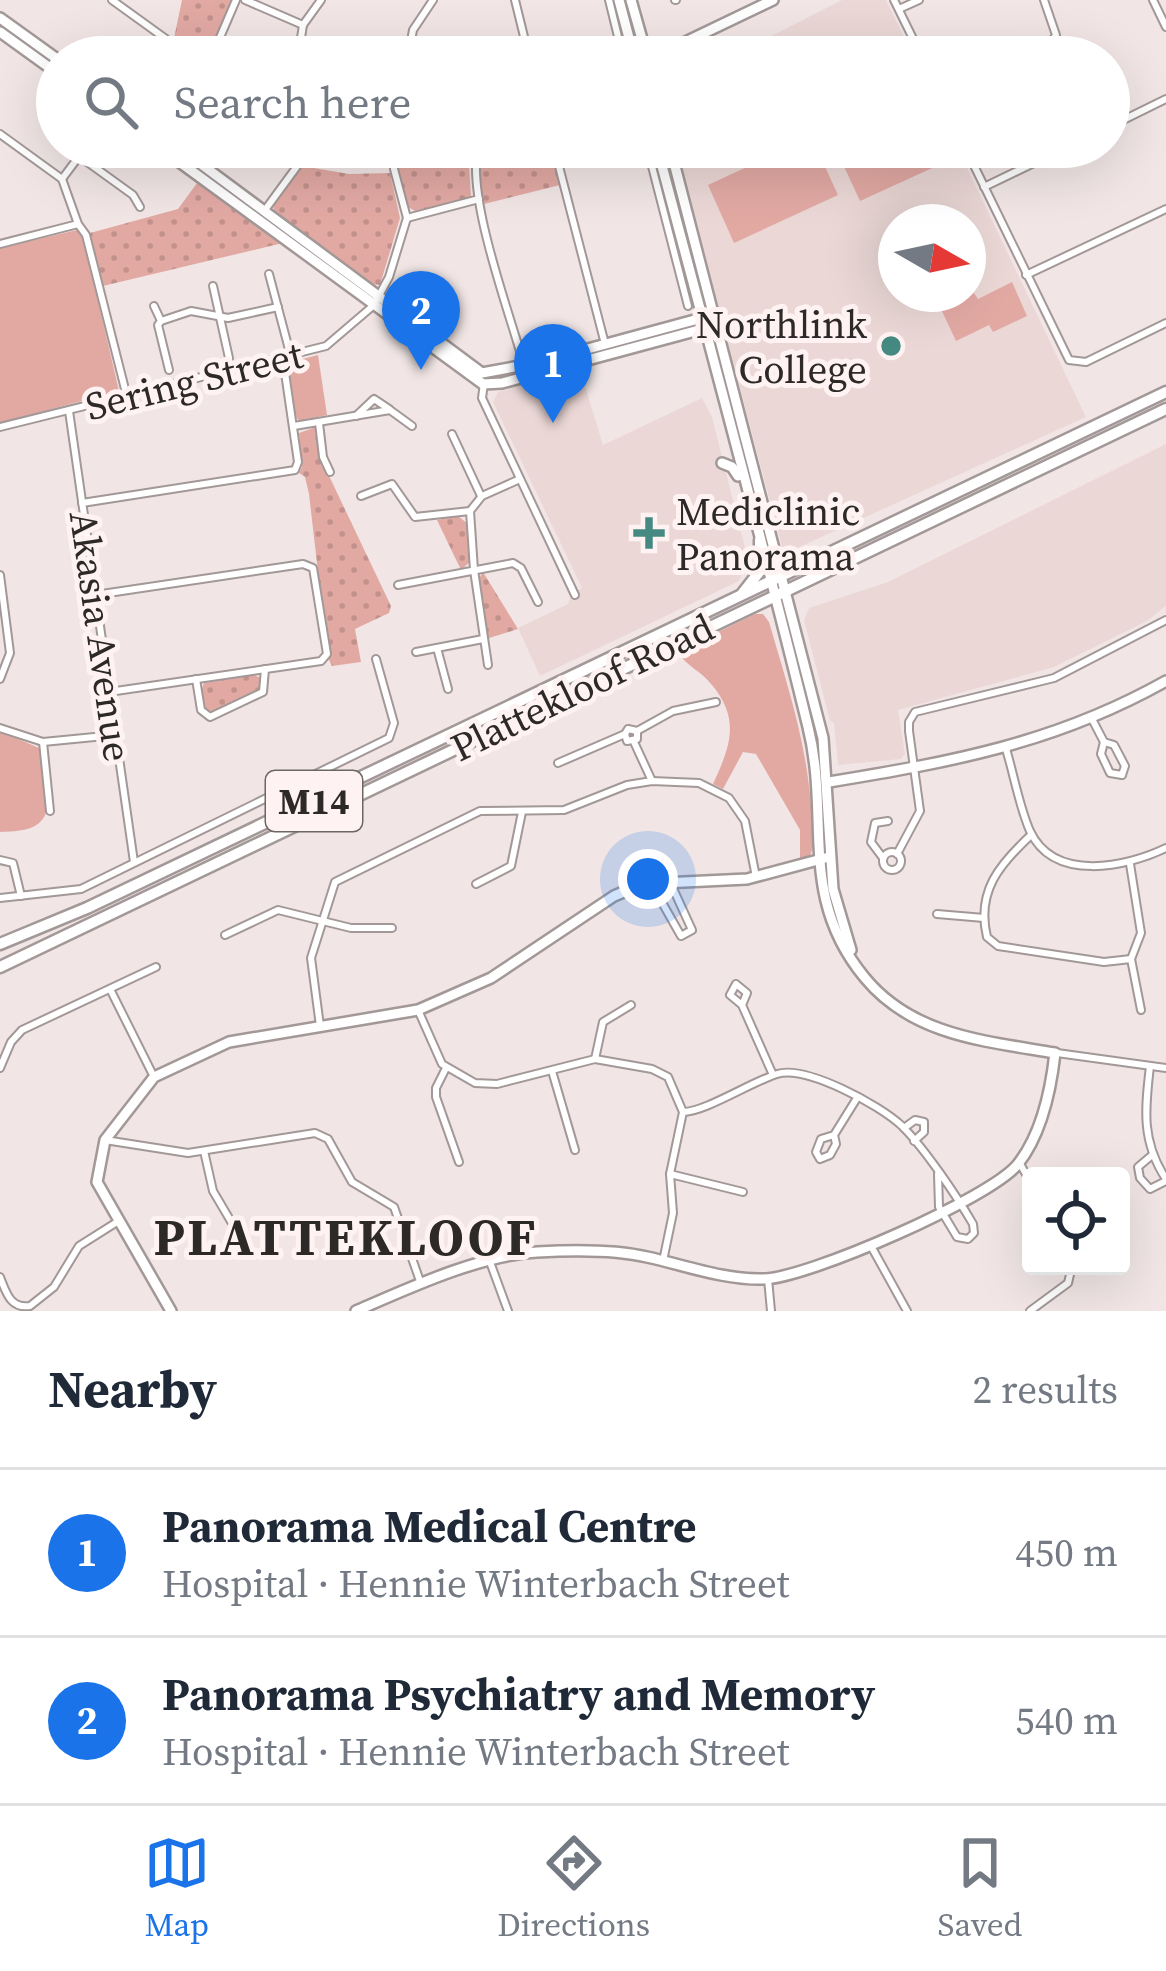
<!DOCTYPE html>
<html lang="en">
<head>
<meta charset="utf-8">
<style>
	body { margin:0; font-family:"Source Serif 4",serif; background:#f2f2f3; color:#1f2937 }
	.controls { position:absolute; right:36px; bottom:36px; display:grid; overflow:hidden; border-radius:12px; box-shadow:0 12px 48px #0002 }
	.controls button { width:108px; height:108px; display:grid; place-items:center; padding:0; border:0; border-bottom:3px solid #e0e1e3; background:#fff; color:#1f2937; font:60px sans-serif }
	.compass { position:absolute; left:878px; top:204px; width:108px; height:108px; border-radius:50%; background:#fff; box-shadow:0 12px 48px #0002; rotate:99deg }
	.you { position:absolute; left:648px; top:879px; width:42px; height:42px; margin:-30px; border:9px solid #fff; border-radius:50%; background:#1a73e8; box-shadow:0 0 0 18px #1a73e833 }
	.badge { display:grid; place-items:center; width:78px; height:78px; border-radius:50%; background:#1a73e8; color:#fff; font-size:39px; font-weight:700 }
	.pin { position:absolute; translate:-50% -99px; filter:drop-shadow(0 3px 6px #0008) }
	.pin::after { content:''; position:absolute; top:63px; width:42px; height:36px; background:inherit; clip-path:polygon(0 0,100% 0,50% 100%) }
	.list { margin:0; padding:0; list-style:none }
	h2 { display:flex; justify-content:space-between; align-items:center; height:156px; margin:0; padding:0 48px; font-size:51px }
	h2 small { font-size:39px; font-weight:400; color:#747a83 }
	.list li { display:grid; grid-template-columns:78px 1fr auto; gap:36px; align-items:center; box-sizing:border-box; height:168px; padding:0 48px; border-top:3px solid #e0e1e3 }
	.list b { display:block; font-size:45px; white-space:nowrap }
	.list p { margin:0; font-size:39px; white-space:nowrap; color:#747a83 }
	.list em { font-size:39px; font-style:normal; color:#747a83 }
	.icon { flex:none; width:66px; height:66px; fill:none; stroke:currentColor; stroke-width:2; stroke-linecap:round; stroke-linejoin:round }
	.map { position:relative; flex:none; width:1166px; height:1311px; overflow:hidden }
	.search { position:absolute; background:#fff; box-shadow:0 12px 48px #0002; left:36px; right:36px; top:36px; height:132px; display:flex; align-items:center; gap:30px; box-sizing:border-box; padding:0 42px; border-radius:66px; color:#747a83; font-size:45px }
	.sheet { height:492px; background:#fff }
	nav { display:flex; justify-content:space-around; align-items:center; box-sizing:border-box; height:168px; border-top:3px solid #e0e1e3; background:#fff; font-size:33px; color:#747a83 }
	nav a { display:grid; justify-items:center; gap:6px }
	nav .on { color:#1a73e8 }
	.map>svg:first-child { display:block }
</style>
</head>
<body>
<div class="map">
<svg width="1166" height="1311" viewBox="0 0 1166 1311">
	<defs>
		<pattern id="grass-dots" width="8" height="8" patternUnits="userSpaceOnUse" patternTransform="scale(3)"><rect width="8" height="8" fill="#e2a9a3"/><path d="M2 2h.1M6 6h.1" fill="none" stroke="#c2918c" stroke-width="1.8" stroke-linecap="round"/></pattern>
	</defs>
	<rect width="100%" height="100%" fill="#f1e6e5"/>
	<g fill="#ebd8d6" fill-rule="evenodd">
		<path d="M842,0H886L914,57H730Z"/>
		<path d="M676,147H957L1086,417L784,554ZM896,222H968V294H896Z"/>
		<path d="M575,368L581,373L603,445L702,398L712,417L748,560L739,581L540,676L518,628L568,604L571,595L582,588L493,402L498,392Z"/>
		<path d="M1166,444V606L1147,621L1054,667L898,710L905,754L901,759L838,765L834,723L830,721L804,620L809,608L888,582Z"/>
	</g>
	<g fill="url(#grass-dots)">
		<path d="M182,0H233L209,57H177L173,43Z"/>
		<path d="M475,147L469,165L471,197L417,212L408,207L398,168Z"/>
		<path d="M483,147H550L560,185L484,204L477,166Z"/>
		<path d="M302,166L349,174L390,173L400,218L380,285L369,284L275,214L273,205Z"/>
		<path d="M200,179L283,243L103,286L90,233L178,209Z"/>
		<path d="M316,427L321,459L391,606L389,613L355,629L361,662L332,666L328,658L309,494L305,477L299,473L302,467L299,433Z"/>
		<path d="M458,516L468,524L471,561L461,570L437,520Z"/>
		<path d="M483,572L518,629L486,639L478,580Z"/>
		<path d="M254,675L261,678L262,687L258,693L216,713L205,709L201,691L204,683Z"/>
	</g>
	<g fill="#e2a9a3">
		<path d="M790,147H816L838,195L734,243L708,185Z"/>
		<path d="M840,147H934L941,164L860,201L836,149Z"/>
		<path d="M77,230L83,236L119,391L0,423V248Z"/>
		<path d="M1012,282L1027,316L993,332L989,325L956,341L941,309L974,293L978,299Z"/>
		<path d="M318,355L327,415L299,421L294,414L288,370L295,361Z"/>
		<path d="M755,614H763L769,622C793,704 812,759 813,847L810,856L800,861V830L756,754L743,752L723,789L713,784C730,747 741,720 712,685C702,672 687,666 677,652Z"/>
		<path d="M0,731L39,748L46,813C39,831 19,831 0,832Z"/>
	</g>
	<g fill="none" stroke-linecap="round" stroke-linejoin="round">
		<defs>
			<g id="street">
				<path d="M112,0L166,39L173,57"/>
				<path d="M245,0L303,25"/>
				<path d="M515,0L529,57"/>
				<path d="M609,0L623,57"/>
				<path d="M675,0H676"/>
				<path d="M894,0L922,57"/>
				<path d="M1153,0L1166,27"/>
				<path d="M899,9L919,0"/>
				<path d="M212,56L236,0"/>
				<path d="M298,57L303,25L321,0"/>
				<path d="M408,57L413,30L433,0"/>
				<path d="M1024,57L1050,44L1056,35L1044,0"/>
				<path d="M1109,127L1166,99"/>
				<path d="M0,134L62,179"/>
				<path d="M478,147C466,197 509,311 524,365"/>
				<path d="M554,147L605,344"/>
				<path d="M647,147L688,306"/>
				<path d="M965,147L1069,360L1086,362L1166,323"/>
				<path d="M79,156L133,195L140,207"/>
				<path d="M62,179L78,224L86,235L127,397"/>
				<path d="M62,179L86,147"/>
				<path d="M984,187L1067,147"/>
				<path d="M265,210L298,165V147"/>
				<path d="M407,218L479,199"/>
				<path d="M0,244L78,224"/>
				<path d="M269,274L291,357"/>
				<path d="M1026,275L1166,209"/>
				<path d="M213,286L229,358"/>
				<path d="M154,306L161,321L158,325L169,370"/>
				<path d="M161,321L191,311L228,318L278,307"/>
				<path d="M484,383L482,398L575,595"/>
				<path d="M69,411L134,862"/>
				<path d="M356,416L374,399L389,409"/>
				<path d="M319,423L323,457L330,472"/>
				<path d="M294,426L390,410L412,426"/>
				<path d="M0,427L326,346L374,305L389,277L407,218L394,169L396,147"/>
				<path d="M452,434L481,496"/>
				<path d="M361,496L392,484L415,517L470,511"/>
				<path d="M82,503L295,470L298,462L283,359"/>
				<path d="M0,575L10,653L0,679"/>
				<path d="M398,585L513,563L521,568L538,602"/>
				<path d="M95,595L303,564L313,568L327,654L321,661L109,692"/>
				<path d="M437,648L448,689"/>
				<path d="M416,652L483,639"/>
				<path d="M488,665L474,570L470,511L482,496L520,479"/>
				<path d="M196,679L201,710L210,717L263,692L265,669"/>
				<path d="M1092,719L1104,742L1114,745L1125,766L1122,775"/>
				<path d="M0,728L43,742L115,735"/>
				<path d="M637,731V739L627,741L625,734L628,729L637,731L673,711L716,702"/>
				<path d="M43,742L50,811"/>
				<path d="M634,742L652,781"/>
				<path d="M1104,742L1101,754L1110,773L1122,775"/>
				<path d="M1006,749C1014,775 1019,806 1030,831C1054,883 1127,867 1166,848"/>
				<path d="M558,763L625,734"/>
				<path d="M1031,835C1000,864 976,891 987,937L998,946L1104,962L1131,959"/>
				<circle cx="892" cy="861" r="9"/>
				<path d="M897,854L920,811L909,731V722L915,712L1054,678L1166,620"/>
				<path d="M883,858L871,842L875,823L888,821"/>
				<path d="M0,860L13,863L21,896"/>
				<path d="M1130,864L1141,933L1131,959"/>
				<path d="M651,883L681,936L692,930L671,884"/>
				<path d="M476,884L511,866L522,812"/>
				<path d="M0,898L81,889L389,738L394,723L376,659"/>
				<path d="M937,914L984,918"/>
				<path d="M225,935L278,910L351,928H392"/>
				<path d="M1131,959L1141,1010"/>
				<path d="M110,989L154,1077"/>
				<path d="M742,1005L747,993L736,984L730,995L742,1005L773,1075"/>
				<path d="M418,1010L442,1064L475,1083L497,1084L595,1059L652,1069L668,1077L683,1112L670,1174L673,1213L663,1261"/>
				<path d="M320,1026L311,958L335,882L480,811L564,810L627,785L652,781L699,783L729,798L745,821L756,877"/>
				<path d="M1057,1053L1166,1068"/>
				<path d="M595,1059L603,1022L631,1005"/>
				<path d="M1150,1066C1145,1109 1141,1141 1166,1179"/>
				<path d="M0,1068L11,1042L22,1030L156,967"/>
				<path d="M446,1068L436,1088V1097L459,1162"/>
				<path d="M552,1071L575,1150"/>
				<path d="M683,1112C705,1112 751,1082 777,1074C806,1065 880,1105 902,1126C925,1149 956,1195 973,1224L974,1233L968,1239L957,1237L939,1207L938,1174"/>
				<path d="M904,1128L915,1120L924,1122V1132L914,1141"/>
				<path d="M834,1135L821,1139L816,1152L820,1159L830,1155L836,1144L834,1135L857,1098"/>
				<path d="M105,1140L188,1153L315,1133L328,1139L352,1182L394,1207L421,1284"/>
				<path d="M204,1151L213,1191L246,1247"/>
				<path d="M1151,1156L1138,1167L1140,1178L1150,1189L1166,1181"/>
				<path d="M1019,1162L1031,1183"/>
				<path d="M670,1174L743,1192"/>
				<path d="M871,1246L907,1311"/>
				<path d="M490,1262L508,1311"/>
				<path d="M0,1277C6,1292 10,1309 30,1306L54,1287L79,1246L117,1222"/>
				<path d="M768,1279L771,1311"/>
				<path d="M1030,1311L1068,1283L1072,1266"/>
			</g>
			<g id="secondary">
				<path d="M619,0L634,57"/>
				<path d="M631,0L647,57"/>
				<path d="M0,18L57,59"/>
				<path d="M0,32L57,73"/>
				<path d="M654,57L773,0"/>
				<path d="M159,147L483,384L502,383L710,327"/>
				<path d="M178,147L482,373L536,363L702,318"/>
				<path d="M670,147L823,738L833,889L851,950"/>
				<path d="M722,463L732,467L738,476"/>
				<path d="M829,782C951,762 1056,743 1166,681"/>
				<path d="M171,1311L97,1182L105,1140L154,1077L229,1042L418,1010L491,978L614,896L642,884L747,879L829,857"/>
				<path d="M356,1311C409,1288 480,1255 537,1252C572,1250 613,1249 647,1257C684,1265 724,1280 763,1279C806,1279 991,1198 1018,1164C1041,1135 1051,1089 1055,1053C985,1041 913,1036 865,978C797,896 831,819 808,727C761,533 708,340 657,147"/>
			</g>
			<g id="primary">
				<path d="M742,594L760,571V540"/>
				<path d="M0,944L87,908L1166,392"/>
				<path d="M0,967L1166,409"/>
			</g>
		</defs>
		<use href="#street" stroke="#a29897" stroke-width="10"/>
		<use href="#secondary" stroke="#a29897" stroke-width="14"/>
		<use href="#primary" stroke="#a29897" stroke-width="15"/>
		<use href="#street" stroke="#fff" stroke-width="6"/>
		<use href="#secondary" stroke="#fff" stroke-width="9"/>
		<use href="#primary" stroke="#fff" stroke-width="10"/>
	</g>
	<g fill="#458a82" stroke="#fef3f2" stroke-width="4.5">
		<circle cx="891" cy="346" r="12"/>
		<path d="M643 515h12v12h12v12h-12v12h-12v-12h-12v-12h12z"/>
	</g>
	<g text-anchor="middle" stroke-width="10" stroke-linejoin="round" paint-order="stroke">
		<rect fill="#fef3f2" stroke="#6c6665" stroke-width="3" x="266" y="771" width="96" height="60" rx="9"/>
		<g font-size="36" font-weight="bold" fill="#2d2928">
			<text x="314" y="814">M14</text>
		</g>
		<g font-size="39" fill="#2d2928" stroke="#fef3f2" text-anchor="end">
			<text x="867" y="338">Northlink<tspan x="867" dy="45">College</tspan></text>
			<text x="676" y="525" text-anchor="start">Mediclinic<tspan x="676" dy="45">Panorama</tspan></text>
		</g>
		<g font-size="39" fill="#2d2928" stroke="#fef3f2">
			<text transform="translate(194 380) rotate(-14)" y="14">Sering Street</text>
			<text transform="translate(101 636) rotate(82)" y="14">Akasia Avenue</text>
			<text transform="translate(582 687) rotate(-26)" y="14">Plattekloof Road</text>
		</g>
		<g font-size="51" font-weight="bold" letter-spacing="3" fill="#2d2928" stroke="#fef3f2">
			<text x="346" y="1255">PLATTEKLOOF</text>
		</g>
	</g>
</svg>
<div class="controls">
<button><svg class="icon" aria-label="locate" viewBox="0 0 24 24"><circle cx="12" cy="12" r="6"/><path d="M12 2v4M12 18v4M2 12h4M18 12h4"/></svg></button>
</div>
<svg class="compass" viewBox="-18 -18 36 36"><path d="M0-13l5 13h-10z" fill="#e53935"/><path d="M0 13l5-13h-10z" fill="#747a83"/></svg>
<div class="you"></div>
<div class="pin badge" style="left:553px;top:423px">1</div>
<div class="pin badge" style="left:421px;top:370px">2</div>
<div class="search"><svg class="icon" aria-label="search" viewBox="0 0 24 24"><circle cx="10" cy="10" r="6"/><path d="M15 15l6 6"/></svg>Search here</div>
</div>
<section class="sheet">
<h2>Nearby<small>2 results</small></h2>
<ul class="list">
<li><span class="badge">1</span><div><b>Panorama Medical Centre</b><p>Hospital · Hennie Winterbach Street</p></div><em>450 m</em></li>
<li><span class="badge">2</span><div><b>Panorama Psychiatry and Memory</b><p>Hospital · Hennie Winterbach Street</p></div><em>540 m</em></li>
</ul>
</section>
<nav>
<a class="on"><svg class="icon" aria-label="map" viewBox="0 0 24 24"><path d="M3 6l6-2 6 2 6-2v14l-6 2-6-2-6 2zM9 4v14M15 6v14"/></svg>Map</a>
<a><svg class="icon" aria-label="directions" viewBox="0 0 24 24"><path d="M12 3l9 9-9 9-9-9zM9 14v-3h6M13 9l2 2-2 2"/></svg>Directions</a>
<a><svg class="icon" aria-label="saved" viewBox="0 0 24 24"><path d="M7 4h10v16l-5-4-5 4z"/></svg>Saved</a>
</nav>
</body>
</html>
